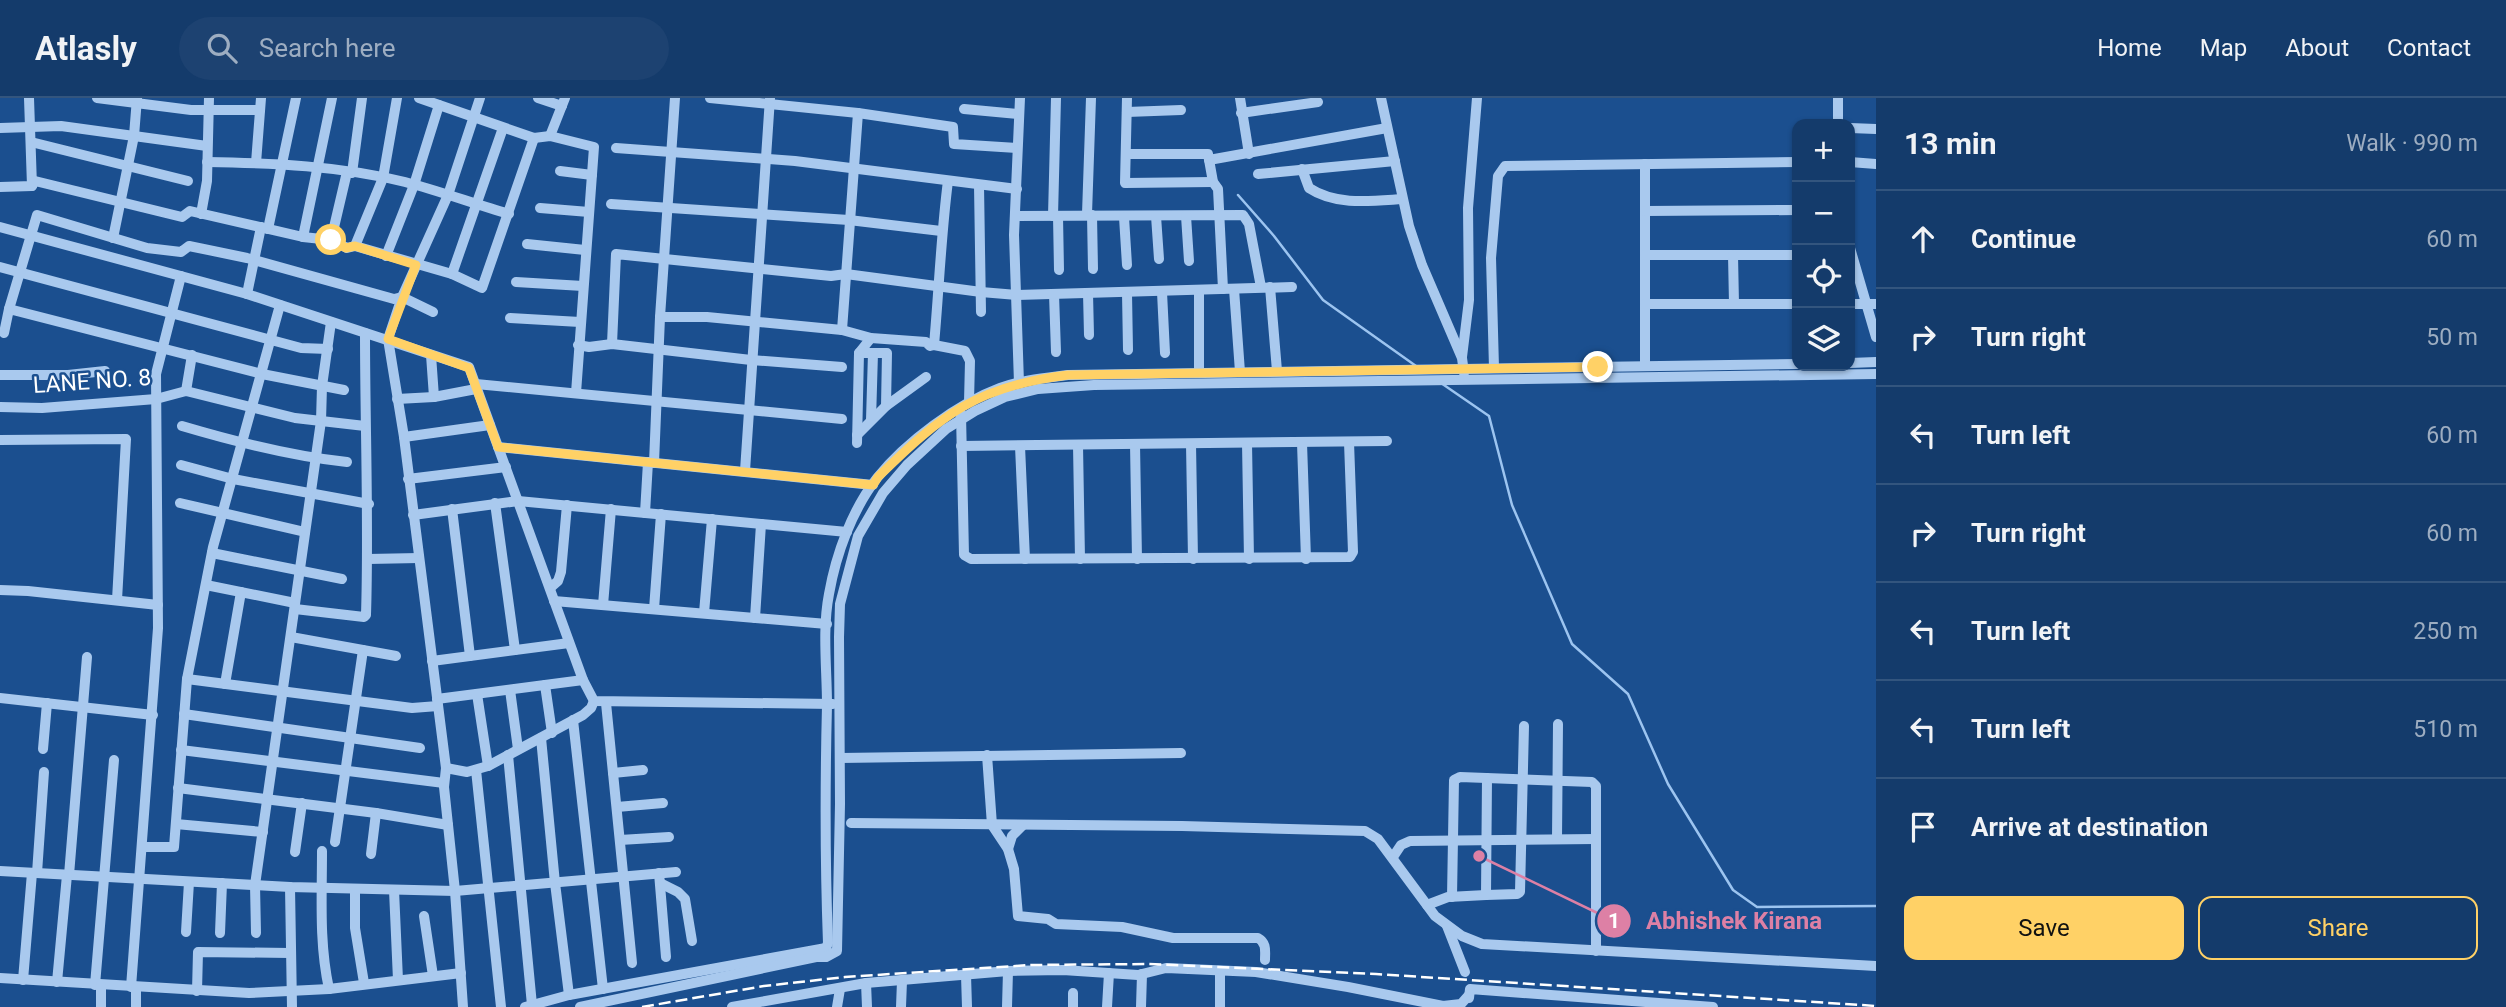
<!DOCTYPE html>
<html lang="en">
<head>
<meta charset="utf-8">
<style>
	body { margin:0; font-family:Roboto,sans-serif; background:#1d4271; color:#f1f3f6 }
	.controls { position:absolute; right:21px; top:21px; display:grid; overflow:hidden; border-radius:14px; box-shadow:0 2px 5px #0004 }
	.controls button { width:63px; height:63px; display:grid; place-items:center; padding:0; border:0; border-bottom:2px solid #33557e; background:#143b6b; color:#f1f3f6; font:35px sans-serif }
	.stop { position:absolute; width:21px; height:21px; margin:-16px; border:5px solid #ffd166; border-radius:50%; background:#fff }
	.stop.end { background:#ffd166; border-color:#fff; box-shadow:0 2px 7px #0008 }
	.list { margin:0; padding:0; list-style:none }
	h2 { display:flex; justify-content:space-between; align-items:center; height:91px; margin:0; padding:0 28px; font-size:30px }
	h2 small { font-size:23px; font-weight:400; color:#9dadc1 }
	.list li { display:grid; grid-template-columns:46px 1fr auto; gap:21px; align-items:center; box-sizing:border-box; height:98px; padding:0 28px; border-top:2px solid #33557e }
	.list b { display:block; font-size:26px; white-space:nowrap }
	.list em { font-size:23px; font-style:normal; color:#9dadc1 }
	.actions { display:flex; gap:14px; padding:21px 28px }
	.actions a { flex:1; padding:16px 0; border:2px solid #ffd166; border-radius:14px; text-align:center; font-size:24px; color:#ffd166 }
	.actions .main { background:#ffd166; color:#111 }
	.icon { flex:none; width:38px; height:38px; fill:none; stroke:currentColor; stroke-width:2; stroke-linecap:round; stroke-linejoin:round }
	.map { position:relative; flex:none; width:1876px; height:909px; overflow:hidden }
	header { display:flex; align-items:center; gap:42px; box-sizing:border-box; height:98px; padding:0 35px; background:#143b6b; border-bottom:2px solid #33557e }
	header strong { font-size:33px }
	nav { display:flex; gap:38px; margin-inline-start:auto; font-size:24px }
	.search { width:490px; height:63px; background:#1d4271; display:flex; align-items:center; gap:18px; box-sizing:border-box; padding:0 24px; border-radius:38px; color:#9dadc1; font-size:26px }
	main { display:flex }
	aside { flex:1; background:#143b6b }
	.map>svg:first-child { display:block }
</style>
</head>
<body>
<header>
<strong>Atlasly</strong>
<div class="search"><svg class="icon" aria-label="search" viewBox="0 0 24 24"><circle cx="10" cy="10" r="6"/><path d="M15 15l6 6"/></svg>Search here</div>
<nav><a>Home</a><a>Map</a><a>About</a><a>Contact</a></nav>
</header>
<main>
<div class="map">
<svg width="1876" height="909" viewBox="0 0 1876 909">
	<rect width="100%" height="100%" fill="#1b4f8f"/>
	<g fill="none" stroke-linecap="round" stroke-linejoin="round">
		<g stroke="#9cc4f0" stroke-width="2.5">
			<path d="M1238,97L1274,138L1323,202L1416,268"/>
			<path d="M1441,285L1489,318L1512,407L1572,546L1628,596L1668,686L1733,792L1757,809L1876,808"/>
		</g>
		<g stroke="#a9c9ee" stroke-width="10">
			<path d="M29,0L32,88"/>
			<path d="M97,0L191,12H260"/>
			<path d="M419,0L534,40L550,38L594,49L576,295"/>
			<path d="M538,0L562,8"/>
			<path d="M710,0L858,15L953,29L954,46L1017,50"/>
			<path d="M1127,0L1125,85L1213,84"/>
			<path d="M1240,0L1249,56"/>
			<path d="M1381,0L1409,128L1422,167L1462,260L1464,275"/>
			<path d="M1838,0V26"/>
			<path d="M964,11L1018,16"/>
			<path d="M1127,14L1181,12"/>
			<path d="M1241,15L1318,4"/>
			<path d="M0,30L61,28L207,48"/>
			<path d="M1850,30L1876,31"/>
			<path d="M550,38L565,0"/>
			<path d="M31,44L188,83"/>
			<path d="M616,50L795,63L1017,91"/>
			<path d="M1127,56H1208L1213,84L1218,91L1223,191"/>
			<path d="M1209,62L1387,30"/>
			<path d="M207,64C273,65 341,68 405,84C440,93 474,106 509,116"/>
			<path d="M1850,64L1876,66"/>
			<path d="M256,65L261,0"/>
			<path d="M1645,66V268"/>
			<path d="M1302,71L1309,90C1336,108 1372,103 1402,101"/>
			<path d="M560,73L592,77"/>
			<path d="M352,75L362,0"/>
			<path d="M1258,76L1395,63"/>
			<path d="M979,87L981,214"/>
			<path d="M0,89L32,88L35,83L182,119L190,113L303,139L331,142L347,150L355,148L452,176L482,190L534,40"/>
			<path d="M611,106L849,122L941,133"/>
			<path d="M540,110L589,114"/>
			<path d="M1645,113L1797,112"/>
			<path d="M201,116L207,83L209,0"/>
			<path d="M1087,116L1091,0"/>
			<path d="M1092,117L1093,171"/>
			<path d="M1015,118L1243,117L1249,126L1261,189"/>
			<path d="M1053,118L1056,0"/>
			<path d="M1058,118L1059,172"/>
			<path d="M1156,118L1159,161"/>
			<path d="M1186,118L1189,163"/>
			<path d="M1124,119L1127,167"/>
			<path d="M0,129L247,196L469,269L583,582L594,603L833,606"/>
			<path d="M268,131L296,0"/>
			<path d="M303,139L332,0"/>
			<path d="M113,140L134,38L137,0"/>
			<path d="M331,142L347,74"/>
			<path d="M527,146L585,152"/>
			<path d="M355,148L383,80L397,0"/>
			<path d="M1850,150L1876,239"/>
			<path d="M1645,157H1797"/>
			<path d="M1733,157L1734,206"/>
			<path d="M386,158L414,87L439,7"/>
			<path d="M0,169L301,250L328,251"/>
			<path d="M452,176L503,30"/>
			<path d="M516,184L583,188"/>
			<path d="M1270,189L1277,273"/>
			<path d="M1234,191L1240,274"/>
			<path d="M1162,194L1165,255"/>
			<path d="M1088,195L1089,237"/>
			<path d="M1127,195L1128,252"/>
			<path d="M247,196L261,129"/>
			<path d="M1054,196L1056,254"/>
			<path d="M1645,206H1797"/>
			<path d="M1850,206H1876"/>
			<path d="M9,211L37,117L147,150L181,154L189,148L247,160L394,201L402,199L433,214"/>
			<path d="M660,219H707L842,232L871,240L926,244L930,248L934,247C939,192 941,137 948,83"/>
			<path d="M510,220L580,224"/>
			<path d="M842,232L858,15"/>
			<path d="M4,235L9,211L262,276L344,292"/>
			<path d="M612,246L616,156L831,178L846,176L981,194L1017,197L1292,189"/>
			<path d="M578,247L589,249L612,246L751,262L842,269"/>
			<path d="M934,247L965,253L970,263L969,304"/>
			<path d="M859,255H887L886,308"/>
			<path d="M431,257L434,299"/>
			<path d="M1462,259L1469,202L1468,110L1477,0"/>
			<path d="M1850,265L1876,264"/>
			<path d="M1494,270L1491,160L1498,78L1505,68L1797,64"/>
			<path d="M1199,275V192"/>
			<path d="M0,277H68L105,273"/>
			<path d="M1019,285L1014,137L1020,0"/>
			<path d="M476,286L842,321"/>
			<path d="M186,293L192,257"/>
			<path d="M397,301L434,299L476,291"/>
			<path d="M0,309L42,310L156,301L186,293L295,320L365,328"/>
			<path d="M961,316L964,457L971,461L1350,459L1353,454L1349,344"/>
			<path d="M871,322L873,255"/>
			<path d="M182,328C236,344 290,358 347,364"/>
			<path d="M857,337L886,308L926,279"/>
			<path d="M404,339L490,327"/>
			<path d="M0,342L126,341L117,502"/>
			<path d="M857,345L859,255L871,240"/>
			<path d="M1247,345L1249,461"/>
			<path d="M1302,345L1306,461"/>
			<path d="M1135,346L1137,461"/>
			<path d="M1191,346L1193,461"/>
			<path d="M1078,347L1080,461"/>
			<path d="M961,348L1387,343"/>
			<path d="M1020,348L1025,461"/>
			<path d="M498,349L873,387"/>
			<path d="M654,365L660,219L675,0"/>
			<path d="M181,367L233,381L369,406"/>
			<path d="M745,373L770,0"/>
			<path d="M408,381L506,369"/>
			<path d="M180,405L305,434"/>
			<path d="M495,405L515,552"/>
			<path d="M452,411L470,558"/>
			<path d="M645,415L648,364"/>
			<path d="M413,417L518,403L847,434"/>
			<path d="M212,455L342,481"/>
			<path d="M368,461L419,460"/>
			<path d="M206,487L295,505"/>
			<path d="M550,490L558,483L561,474L567,407"/>
			<path d="M0,492L28,493L158,507"/>
			<path d="M554,503L827,526"/>
			<path d="M603,507L611,411"/>
			<path d="M295,511L364,519L366,517C369,423 365,329 365,235"/>
			<path d="M654,511L661,416"/>
			<path d="M704,515L712,421"/>
			<path d="M755,520L761,426"/>
			<path d="M291,539L396,558"/>
			<path d="M432,563L569,545"/>
			<path d="M187,581L412,610L438,608"/>
			<path d="M225,586L241,494"/>
			<path d="M545,587L552,635"/>
			<path d="M510,592L518,651"/>
			<path d="M477,596L488,668"/>
			<path d="M0,600L153,617"/>
			<path d="M437,601L583,582"/>
			<path d="M606,605L632,865"/>
			<path d="M184,616L420,650"/>
			<path d="M573,622L603,891"/>
			<path d="M541,640L555,785L569,897"/>
			<path d="M43,651L47,605"/>
			<path d="M181,652L444,685"/>
			<path d="M508,657L532,907"/>
			<path d="M987,657L992,727L1008,751L1014,771L1018,818L1048,821L1056,826L1122,829L1173,840H1258C1267,845 1265,853 1265,862"/>
			<path d="M840,660L1181,655"/>
			<path d="M446,670L467,674L488,668L583,617L591,610L594,603"/>
			<path d="M476,672L501,909"/>
			<path d="M613,675L643,672"/>
			<path d="M178,690L376,715L448,727"/>
			<path d="M617,709L663,705"/>
			<path d="M851,725L1182,728L1365,733L1378,741L1435,818L1462,838L1482,846L1876,868"/>
			<path d="M176,726L263,734"/>
			<path d="M1557,741L1558,626"/>
			<path d="M620,742L669,739"/>
			<path d="M335,744L363,552"/>
			<path d="M142,749H174L187,581L213,449L280,207"/>
			<path d="M1008,751L1012,738L1023,727"/>
			<path d="M322,753C322,800 319,845 329,891"/>
			<path d="M295,754L302,705"/>
			<path d="M371,756L376,715"/>
			<path d="M1393,759L1401,747L1410,743L1595,741"/>
			<path d="M0,773L290,789L455,793L676,774"/>
			<path d="M37,775L44,674"/>
			<path d="M659,775L666,859"/>
			<path d="M69,777L87,559"/>
			<path d="M660,785L678,794L685,801L692,843"/>
			<path d="M290,789L292,909"/>
			<path d="M355,791V830L364,885"/>
			<path d="M394,792L398,882"/>
			<path d="M1486,797L1517,796L1520,794L1524,628"/>
			<path d="M1452,799L1454,682L1460,679L1592,684L1596,688V853"/>
			<path d="M1427,807L1448,799L1486,797L1487,680"/>
			<path d="M424,818L433,878"/>
			<path d="M1447,828L1465,874"/>
			<path d="M186,834L189,784"/>
			<path d="M220,835L222,785"/>
			<path d="M256,835L255,787L321,323L322,288L331,224"/>
			<path d="M966,877L967,909"/>
			<path d="M0,880L249,895L329,891L461,875"/>
			<path d="M23,882L32,775"/>
			<path d="M57,884L67,777"/>
			<path d="M866,885L867,909"/>
			<path d="M95,887L114,662"/>
			<path d="M131,889L158,530L156,276L181,178"/>
			<path d="M197,893L198,854L290,855"/>
			<path d="M1469,900L1470,891L1713,909"/>
			<path d="M101,909V887"/>
			<path d="M136,909V890"/>
			<path d="M463,909L455,793L444,689L446,670L404,339L388,241L402,199L448,97L480,0"/>
			<path d="M525,909L569,897L826,850L828,845C825,766 825,687 827,607C827,571 822,532 829,496C836,456 852,412 877,380C906,344 957,306 1000,290C1022,282 1045,280 1068,277L1797,266"/>
			<path d="M580,909L816,859H826L837,853L840,706L839,539L840,506L858,438L883,395L907,367L946,331L975,313L1005,299L1038,291L1094,287L1876,276"/>
			<path d="M732,909L866,885L1008,873L1063,872L1138,877L1166,870L1256,874L1348,889L1443,908L1461,906L1469,897"/>
			<path d="M837,909L840,891"/>
			<path d="M901,909L902,883"/>
			<path d="M1007,909L1008,873"/>
			<path d="M1073,909V895"/>
			<path d="M1107,909L1109,875"/>
			<path d="M1141,909L1142,876"/>
			<path d="M1220,909V874"/>
		</g>
		<path stroke="#fff" stroke-width="2.5" stroke-dasharray="12 5" stroke-linecap="butt" d="M642,909L764,888L845,879L1031,867L1148,866L1376,876L1876,908"/>
	</g>
	<g fill="none" stroke-linecap="round" stroke-linejoin="round">
		<path stroke="#ffd166" stroke-width="9" d="M331,142L346,150L355,148L416,167L388,241L469,270L498,349L873,387L878,379C941,317 977,288 1068,277L1598,269"/>
	</g>
	<g text-anchor="middle" stroke-width="5" stroke-linejoin="round" paint-order="stroke">
		<g font-size="23" fill="#fff" stroke="#1b4f8f">
			<text transform="translate(92 283) rotate(-4)" y="8">LANE NO. 8</text>
		</g>
	</g>
	<path fill="none" stroke="#dd80a5" stroke-width="2.5" d="M1479 758L1614 823"/>
	<g fill="#dd80a5" stroke="#1b4f8f" stroke-width="2.5">
		<circle cx="1479" cy="758" r="7"/>
		<circle cx="1614" cy="823" r="18"/>
	</g>
	<g font-size="21" text-anchor="middle" font-weight="bold" fill="#fff">
		<text x="1614" y="830">1</text>
	</g>
	<g font-size="24" text-anchor="middle" font-weight="bold" fill="#dd80a5" stroke="#1b4f8f" stroke-width="5" stroke-linejoin="round" paint-order="stroke">
		<text x="1734" y="831">Abhishek Kirana</text>
	</g>
</svg>
<div class="controls">
<button>+</button>
<button>−</button>
<button><svg class="icon" aria-label="locate" viewBox="0 0 24 24"><circle cx="12" cy="12" r="6"/><path d="M12 2v4M12 18v4M2 12h4M18 12h4"/></svg></button>
<button><svg class="icon" aria-label="layers" viewBox="0 0 24 24"><path d="M12 4l9 5-9 5-9-5zM3 14l9 5 9-5"/></svg></button>
</div>
<div class="stop" style="left:331px;top:142px"></div>
<div class="stop end" style="left:1598px;top:269px"></div>
</div>
<aside>
<h2>13 min<small>Walk · 990 m</small></h2>
<ul class="list">
<li><svg class="icon" aria-label="ahead" viewBox="0 0 24 24"><path d="M12 20V5M6 11l6-6 6 6"/></svg><div><b>Continue</b></div><em>60 m</em></li>
<li><svg class="icon" aria-label="right" viewBox="0 0 24 24"><path d="M7 20v-9h11M14 6l5 5-5 5"/></svg><div><b>Turn right</b></div><em>50 m</em></li>
<li><svg class="icon" aria-label="left" viewBox="0 0 24 24"><path d="M17 20v-9H6M10 6l-5 5 5 5"/></svg><div><b>Turn left</b></div><em>60 m</em></li>
<li><svg class="icon" aria-label="right" viewBox="0 0 24 24"><path d="M7 20v-9h11M14 6l5 5-5 5"/></svg><div><b>Turn right</b></div><em>60 m</em></li>
<li><svg class="icon" aria-label="left" viewBox="0 0 24 24"><path d="M17 20v-9H6M10 6l-5 5 5 5"/></svg><div><b>Turn left</b></div><em>250 m</em></li>
<li><svg class="icon" aria-label="left" viewBox="0 0 24 24"><path d="M17 20v-9H6M10 6l-5 5 5 5"/></svg><div><b>Turn left</b></div><em>510 m</em></li>
<li><svg class="icon" aria-label="arrive" viewBox="0 0 24 24"><path d="M6 21V4h12l-3 4 3 4H6"/></svg><div><b>Arrive at destination</b></div></li>
</ul>
<div class="actions"><a class="main">Save</a><a>Share</a></div>
</aside>
</main>
</body>
</html>
